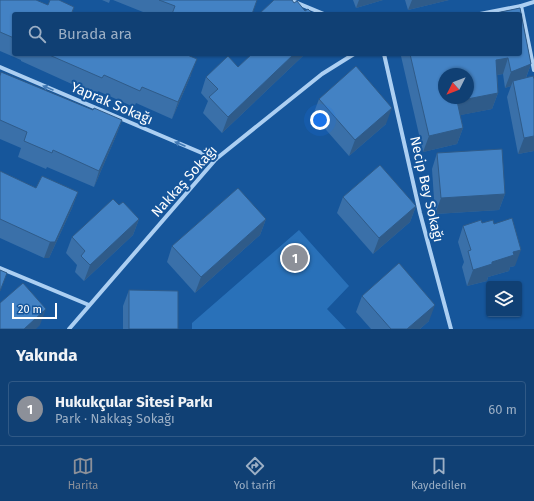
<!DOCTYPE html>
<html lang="tr">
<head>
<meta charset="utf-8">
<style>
	body { margin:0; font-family:"Fira Sans",sans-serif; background:#194779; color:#f1f3f6 }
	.controls { position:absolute; right:12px; bottom:12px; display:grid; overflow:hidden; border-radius:4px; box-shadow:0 1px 3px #0004 }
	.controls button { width:36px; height:36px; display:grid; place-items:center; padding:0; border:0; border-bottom:1px solid #305986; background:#104074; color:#f1f3f6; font:20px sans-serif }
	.compass { position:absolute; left:438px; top:68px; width:36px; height:36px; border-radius:50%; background:#104074; box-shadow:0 1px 3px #0004; rotate:228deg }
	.scale { position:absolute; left:12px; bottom:10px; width:45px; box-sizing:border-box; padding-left:4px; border:2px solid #fff; border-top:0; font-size:11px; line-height:14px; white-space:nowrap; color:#fff; -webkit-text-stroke:3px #16569b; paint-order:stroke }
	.you { position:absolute; left:320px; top:120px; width:14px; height:14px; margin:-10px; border:3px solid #fff; border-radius:50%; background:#1a73e8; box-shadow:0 0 0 6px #1a73e833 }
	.badge { display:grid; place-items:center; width:26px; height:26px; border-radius:50%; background:#8c9099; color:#fff; font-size:13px; font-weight:700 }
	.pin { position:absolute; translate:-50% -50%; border:2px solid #fff; box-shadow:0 1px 4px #0006 }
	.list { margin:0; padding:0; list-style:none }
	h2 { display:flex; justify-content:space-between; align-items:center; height:52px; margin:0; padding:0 16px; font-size:17px }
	h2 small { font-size:13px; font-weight:400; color:#9cafc5 }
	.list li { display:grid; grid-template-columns:26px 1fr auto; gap:12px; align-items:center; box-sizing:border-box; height:56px; margin:0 8px 8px; padding:0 8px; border:1px solid #305986; border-radius:4px }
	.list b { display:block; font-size:15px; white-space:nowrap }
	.list p { margin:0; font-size:13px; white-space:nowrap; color:#9cafc5 }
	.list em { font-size:13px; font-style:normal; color:#9cafc5 }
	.icon { flex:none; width:22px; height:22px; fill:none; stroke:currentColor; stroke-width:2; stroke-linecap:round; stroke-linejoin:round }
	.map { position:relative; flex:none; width:534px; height:329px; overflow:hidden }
	.search { position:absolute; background:#104074; box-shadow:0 1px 3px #0004; left:12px; right:12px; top:12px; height:44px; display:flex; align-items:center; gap:10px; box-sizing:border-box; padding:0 14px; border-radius:4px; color:#9cafc5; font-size:15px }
	.sheet { height:116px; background:#104074 }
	nav { display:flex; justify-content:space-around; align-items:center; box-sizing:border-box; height:56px; border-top:1px solid #305986; background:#104074; font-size:11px; color:#9cafc5 }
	nav a { display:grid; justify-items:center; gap:2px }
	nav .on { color:#8c9099 }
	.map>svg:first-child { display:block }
</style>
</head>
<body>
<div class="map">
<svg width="534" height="329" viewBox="0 0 534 329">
	<rect width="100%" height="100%" fill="#16569b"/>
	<path fill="#2971b9" d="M299,230L349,286L327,309L346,329H192V323Z"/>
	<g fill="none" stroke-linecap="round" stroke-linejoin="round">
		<g stroke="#accff2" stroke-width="4">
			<path d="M290,0L324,14"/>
			<path d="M521,6L534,70"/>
			<path d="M480,14L521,6L534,2"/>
			<path d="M384,54L420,213L451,329"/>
			<path d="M0,67L216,159"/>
			<path d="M0,268L89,305"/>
			<path d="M69,329L216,159L322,74L354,54"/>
		</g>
	</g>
	<g fill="#3a70a9" fill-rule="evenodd">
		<path d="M0,0L74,7L72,13L14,14V54H185L191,75L172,119L136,103L134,107L98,91L96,95L21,61V60L0,51Z"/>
		<path d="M102,0H110L109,3Z"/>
		<path d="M113,0H257L252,14H148Z"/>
		<path d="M353,0H383L356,8Z"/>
		<path d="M405,0H449L408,10Z"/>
		<path d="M520,8L531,64L526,78L533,76L534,79V151L518,154L507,97L511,86L505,88L503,74L497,75L498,93L492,109L460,115L463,128L457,144L423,152L401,56L402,54H520V14H496V13ZM444,74H468V98H444Z"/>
		<path d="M252,54H305L222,133L203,113L208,101L201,93L206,77L238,67Z"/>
		<path d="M0,76L93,110L122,120L116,136L94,187L47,167L46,169L18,157L21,148L0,139Z"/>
		<path d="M319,99L386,124L349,156L313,115Z"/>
		<path d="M437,153L505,194L499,210L435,214L432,169Z"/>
		<path d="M0,171L36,188L78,192L72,208L49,258H44L0,238Z"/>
		<path d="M343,197L416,206L410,222L373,254L337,213Z"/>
		<path d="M119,205L139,219L133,235L84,281L75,272L77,265L66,253L72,237Z"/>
		<path d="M266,219L260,235L195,293L167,262L172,246Z"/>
		<path d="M482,223L494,224L515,266L510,267L509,271L488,277L487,281L467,286L462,267L464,262L458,242L463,226Z"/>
		<path d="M129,290L178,329H123V306Z"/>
		<path d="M362,296L429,321L420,329H371L356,312Z"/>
	</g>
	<g fill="#2f5b89">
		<path d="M359,0H383L356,8Z"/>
		<path d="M412,0H449L408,10Z"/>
		<path d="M294,54H305L222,133L228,117Z"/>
		<path d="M508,58L503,74L490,76L496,60Z"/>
		<path d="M197,59L191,75L172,119L178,102Z"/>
		<path d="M531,64L525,80L513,81L511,86L505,88L511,72Z"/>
		<path d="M498,93L492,109L451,117L457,101Z"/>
		<path d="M392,108L386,124L349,156L355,140Z"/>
		<path d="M122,120L116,136L94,187L99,171Z"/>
		<path d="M463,128L457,144L423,152L429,136Z"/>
		<path d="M534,136V151L518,154L524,138Z"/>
		<path d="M78,192L72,208L49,258H44L50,242Z"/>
		<path d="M505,194L499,210L435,214L441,198Z"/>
		<path d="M416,206L410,222L373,254L379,238Z"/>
		<path d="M139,219L133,235L84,281L90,265Z"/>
		<path d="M266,219L260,235L195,293L201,277Z"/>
		<path d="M521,250L515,266L510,267L509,271L488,277L487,281L467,286L473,270L513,252Z"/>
		<path d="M435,305L429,321L420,329H407Z"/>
		<path d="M46,309L40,325L36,329H24Z"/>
	</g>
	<g fill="#4382c4" stroke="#2f5b89" fill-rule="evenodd">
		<path d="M0,0H36L48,5L50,0H59L74,7L72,12L75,14H14V38L0,32Z"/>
		<path d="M159,0H257L252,14H172L175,6Z"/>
		<path d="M274,0H292L294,3L297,1L305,11L308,9L313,14H259Z"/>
		<path d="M520,8L531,64L511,72L508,58L496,60L498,93L457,101L463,128L429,136L410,54H520V14H496V13ZM444,74H468V98H444Z"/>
		<path d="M47,54H185L197,59L178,102L142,87L140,91L104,75L102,78Z"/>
		<path d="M252,54H294L228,117L209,97L218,89L206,77L228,56L238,67Z"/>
		<path d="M356,66L392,108L355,140L319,99Z"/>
		<path d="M1,72L93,110L94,108L122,120L99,171L53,150L52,153L24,141L27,132L0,120V76Z"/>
		<path d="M533,76L534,79V136L524,138L513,81Z"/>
		<path d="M502,149L505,194L441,198L437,153Z"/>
		<path d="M380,165L416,206L379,238L343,197Z"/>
		<path d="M0,171L36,188L42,176L78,192L55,242H50L0,219Z"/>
		<path d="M238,188L266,219L201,277L172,246Z"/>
		<path d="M113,199L119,205L123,202L139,219L90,265L81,256L85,251L72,237Z"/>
		<path d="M512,218L521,250L513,252L514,255L492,262V264L473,270L468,251L471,250L463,226L481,220L482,223L493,220L494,224Z"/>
		<path d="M399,263L435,305L407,329H391L362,296Z"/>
		<path d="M0,270L7,273L0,291Z"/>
		<path d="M23,283L46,309L24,329H0V303Z"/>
		<path d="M129,290L178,291V329H129Z"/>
	</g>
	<defs><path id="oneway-solid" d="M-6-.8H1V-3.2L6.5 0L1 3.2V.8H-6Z"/></defs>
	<g fill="#437ab5">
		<use href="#oneway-solid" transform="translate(48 88) rotate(-157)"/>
		<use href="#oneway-solid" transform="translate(180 144) rotate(-157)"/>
	</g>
	<g text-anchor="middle" stroke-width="4" stroke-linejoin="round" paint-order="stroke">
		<g font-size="14" fill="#fff" stroke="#16569b">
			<text transform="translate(112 103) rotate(23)" y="5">Yaprak Sokağı</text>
			<text transform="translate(184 181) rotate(-48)" y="5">Nakkaş Sokağı</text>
			<text transform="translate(427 189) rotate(77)" y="5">Necip Bey Sokağı</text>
		</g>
	</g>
</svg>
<div class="controls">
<button><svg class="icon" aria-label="layers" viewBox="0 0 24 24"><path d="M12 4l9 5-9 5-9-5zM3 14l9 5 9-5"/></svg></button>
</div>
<svg class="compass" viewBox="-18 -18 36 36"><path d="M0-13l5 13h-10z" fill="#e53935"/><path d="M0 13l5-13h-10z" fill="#9cafc5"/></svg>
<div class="scale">20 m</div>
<div class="you"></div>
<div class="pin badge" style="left:295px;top:258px">1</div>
<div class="search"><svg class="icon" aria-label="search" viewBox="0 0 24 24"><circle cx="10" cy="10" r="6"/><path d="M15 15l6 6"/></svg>Burada ara</div>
</div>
<section class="sheet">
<h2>Yakında<small></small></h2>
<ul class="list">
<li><span class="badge">1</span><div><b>Hukukçular Sitesi Parkı</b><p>Park · Nakkaş Sokağı</p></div><em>60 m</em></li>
</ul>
</section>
<nav>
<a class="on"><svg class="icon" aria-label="map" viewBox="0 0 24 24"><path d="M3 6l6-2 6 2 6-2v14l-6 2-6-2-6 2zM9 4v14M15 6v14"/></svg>Harita</a>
<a><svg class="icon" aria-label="directions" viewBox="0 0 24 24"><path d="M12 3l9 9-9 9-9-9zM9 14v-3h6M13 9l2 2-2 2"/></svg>Yol tarifi</a>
<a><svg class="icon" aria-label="saved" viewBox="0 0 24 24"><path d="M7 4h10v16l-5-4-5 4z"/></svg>Kaydedilen</a>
</nav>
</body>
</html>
